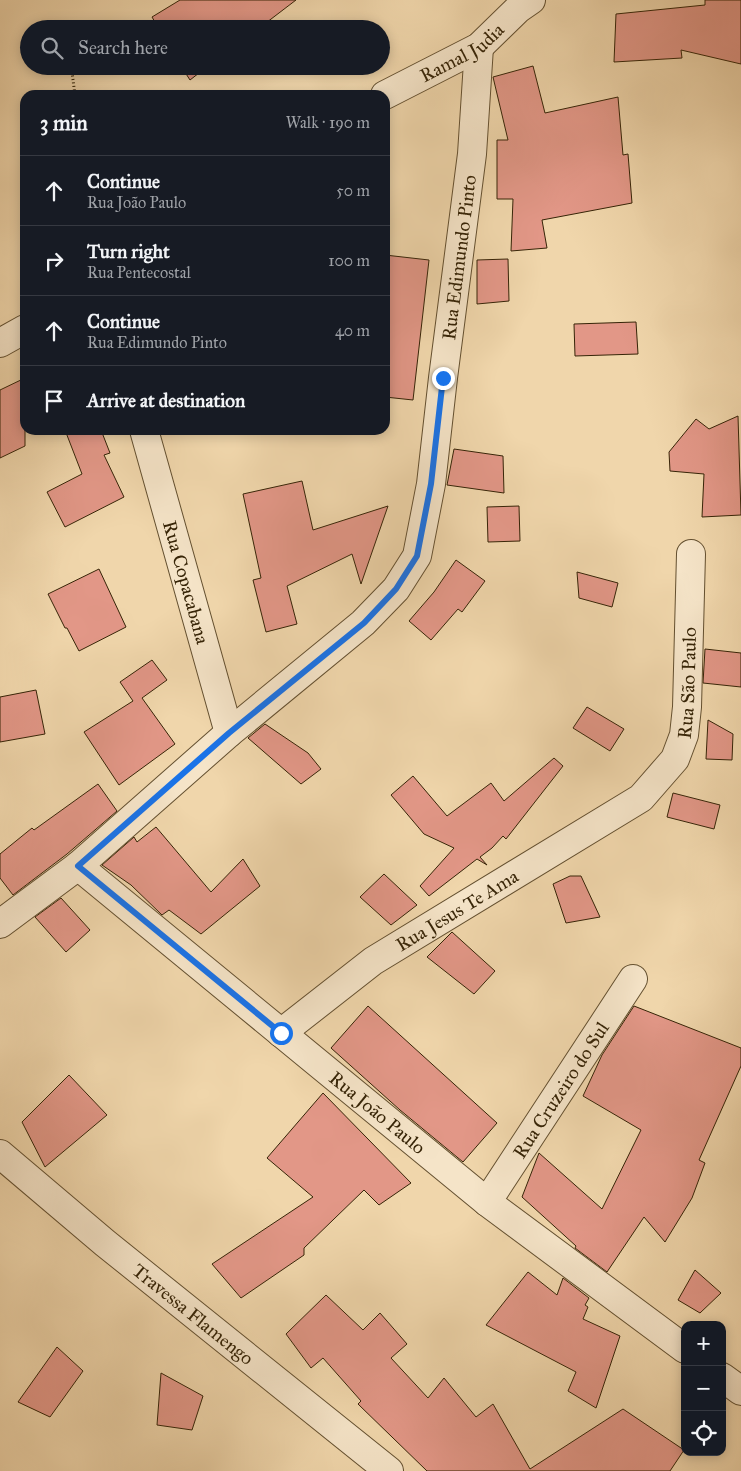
<!DOCTYPE html>
<html lang="en">
<head>
<meta charset="utf-8">
<style>
	body { margin:0; font-family:"IM FELL Great Primer",serif; background:#20242c; color:#f1f3f6 }
	.controls { position:absolute; right:15px; bottom:15px; display:grid; overflow:hidden; border-radius:10px; box-shadow:0 2px 12px #0003 }
	.controls button { width:45px; height:45px; display:grid; place-items:center; padding:0; border:0; border-bottom:1px solid #363941; background:#171b24; color:#f1f3f6; font:25px sans-serif }
	.stop { position:absolute; width:15px; height:15px; margin:-11px; border:4px solid #1a73e8; border-radius:50%; background:#fff }
	.stop.end { background:#1a73e8; border-color:#fff; box-shadow:0 1px 5px #0008 }
	.list { margin:0; padding:0; list-style:none }
	h2 { display:flex; justify-content:space-between; align-items:center; height:65px; margin:0; padding:0 20px; font-size:21px }
	h2 small { font-size:16px; font-weight:400; color:#9ea1a6 }
	.list li { display:grid; grid-template-columns:32px 1fr auto; gap:15px; align-items:center; box-sizing:border-box; height:70px; padding:0 20px; border-top:1px solid #363941 }
	.list b { display:block; font-size:19px; white-space:nowrap }
	.list p { margin:0; font-size:16px; white-space:nowrap; color:#9ea1a6 }
	.list em { font-size:16px; font-style:normal; color:#9ea1a6 }
	.icon { flex:none; width:28px; height:28px; fill:none; stroke:currentColor; stroke-width:2; stroke-linecap:round; stroke-linejoin:round }
	.map { position:relative; flex:none; width:741px; height:1471px; overflow:hidden }
	.search { position:absolute; background:#171b24; box-shadow:0 2px 12px #0003; left:20px; top:20px; width:370px; height:55px; display:flex; align-items:center; gap:12px; box-sizing:border-box; padding:0 18px; border-radius:28px; color:#9ea1a6; font-size:19px }
	.panel { position:absolute; background:#171b24; box-shadow:0 2px 12px #0003; left:20px; top:90px; width:370px; height:345px; border-radius:15px }
	.map>svg:first-child { display:block }
</style>
</head>
<body>
<div class="map">
<svg width="741" height="1471" viewBox="0 0 741 1471">
	<rect width="100%" height="100%" fill="#f0d6ab"/>
	<filter id="stains"><feTurbulence type="fractalNoise" baseFrequency=".004" numOctaves="4"/><feColorMatrix values="0 0 0 0 .2 0 0 0 0 .09 0 0 0 0 .02 0 0 0 .5 -.17"/></filter>
	<radialGradient id="worn" r=".72"><stop offset=".6" stop-color="#630" stop-opacity="0"/><stop offset="1" stop-color="#630" stop-opacity=".3"/></radialGradient>
	<g fill="#e29787" stroke="#362407">
		<path d="M180,0H296L258,29H159L152,17Z"/>
		<path d="M705,0H741V64L681,50L682,58L614,62L616,14L705,5Z"/>
		<path d="M181,66H208L190,80Z"/>
		<path d="M533,66L545,113L618,97L623,155L628,154L632,203L542,220L547,248L511,251L513,199H497V140H508L493,77Z"/>
		<path d="M385,255L429,260L413,400L385,397Z"/>
		<path d="M508,259L509,301L477,304V260Z"/>
		<path d="M636,322L638,354L575,356L574,324Z"/>
		<path d="M25,378V446L0,458V390Z"/>
		<path d="M738,416L741,515L702,517L704,474L670,471L669,452L696,419L709,429Z"/>
		<path d="M65,430H101L110,453L104,455L124,497L65,527L47,492L82,474Z"/>
		<path d="M454,449L503,456L504,493L447,485Z"/>
		<path d="M302,481L313,530L388,506L361,584L352,554L287,586L297,624L266,632L253,580L261,578L243,494Z"/>
		<path d="M519,506L520,541L488,542L487,507Z"/>
		<path d="M456,560L485,581L462,612L458,609L431,640L409,621L434,592Z"/>
		<path d="M99,569L126,627L79,651L67,628H65L48,594Z"/>
		<path d="M577,572L618,583L612,607L579,598Z"/>
		<path d="M705,649L741,653V687L703,683Z"/>
		<path d="M152,660L167,680L142,698L175,744L119,785L84,732L133,701L120,682Z"/>
		<path d="M36,690L45,734L0,742V697Z"/>
		<path d="M587,707L624,729L610,751L573,728Z"/>
		<path d="M708,720L733,734L732,760L706,759Z"/>
		<path d="M265,724L308,753L321,769L301,784L248,738Z"/>
		<path d="M554,758L563,766L506,839L503,836L492,848L480,857L487,865L477,859L429,896L420,886L454,848L424,834L391,795L413,776L447,816L491,783L504,801Z"/>
		<path d="M98,784L117,811L67,854L13,895L0,878V854L32,828L34,830Z"/>
		<path d="M673,793L720,805L714,829L667,817Z"/>
		<path d="M156,827L211,892L243,859L260,886L201,934L169,910L162,915L131,885L102,865L134,837L137,842Z"/>
		<path d="M384,874L417,905L391,925L360,897Z"/>
		<path d="M570,876H581L600,917L566,923L553,884Z"/>
		<path d="M61,898L90,930L66,952L35,917Z"/>
		<path d="M452,932L495,971L474,994L427,957Z"/>
		<path d="M368,1006L497,1123L463,1162L400,1110L331,1048Z"/>
		<path d="M634,1006L741,1048V1066L699,1160L705,1163L692,1198L665,1242L644,1217L607,1272L575,1248L576,1246L522,1197L539,1153L602,1209L641,1130L583,1096L602,1055Z"/>
		<path d="M69,1075L107,1115L45,1167L22,1122Z"/>
		<path d="M323,1093L411,1183L379,1205L364,1190L304,1248V1255L241,1298L212,1264L313,1197L267,1158Z"/>
		<path d="M695,1270L721,1293L700,1313L678,1300Z"/>
		<path d="M528,1272L557,1295L563,1278L589,1298L585,1305L588,1307L583,1319L620,1336L596,1408L568,1391L576,1372L486,1325Z"/>
		<path d="M326,1295L363,1330L380,1313L407,1344L391,1358L428,1398L444,1378L476,1417L493,1404L530,1469L623,1409L684,1450L670,1471H427L358,1404L361,1401L323,1358L311,1368L286,1334Z"/>
		<path d="M57,1347L83,1371L50,1417L18,1402Z"/>
		<path d="M161,1373L203,1396L192,1430L157,1425Z"/>
	</g>
	<g fill="none" stroke-linecap="round" stroke-linejoin="round">
		<defs>
			<g id="street">
				<path id="s1" d="M385,95L479,47L518,9L531,0"/>
				<path d="M0,343L25,329"/>
				<path id="s2" d="M144,430L229,733"/>
				<path id="s3" d="M78,866L487,1202L685,1349"/>
				<path id="s4" d="M0,924L78,866L229,733L363,623L396,589L417,556L431,484L443,378L472,154L479,47"/>
				<path id="s5" d="M281,1033L373,961L641,798L675,759L684,735L687,707L691,554"/>
				<path id="s6" d="M0,1154L105,1243L389,1471"/>
				<path id="s7" d="M487,1202L633,979"/>
				<path d="M722,1377L741,1391"/>
			</g>
		</defs>
		<use href="#street" stroke="#645030" stroke-width="30"/>
		<path stroke="#362407" stroke-width="3" stroke-dasharray="1 2.5" stroke-linecap="butt" d="M72,72L75,95"/>
		<use href="#street" stroke="#f5e4c8" stroke-width="28"/>
	</g>
	<g fill="none" stroke-linecap="round" stroke-linejoin="round">
		<path stroke="#1a73e8" stroke-width="6" d="M281,1033L78,866L229,733L364,623L396,589L417,556L431,484L443,378"/>
	</g>
	<g text-anchor="middle" stroke-width="4.5" stroke-linejoin="round" paint-order="stroke">
		<g font-size="19" fill="#362407" stroke="#f5e4c8">
			<text dy="7" stroke="none"><textPath href="#s1" startOffset="88">Ramal Judia</textPath></text>
			<text dy="7" stroke="none"><textPath href="#s4" startOffset="860">Rua Edimundo Pinto</textPath></text>
			<text dy="7" stroke="none"><textPath href="#s2" startOffset="158">Rua Copacabana</textPath></text>
			<text dy="7" stroke="none"><textPath href="#s5" startOffset="560">Rua São Paulo</textPath></text>
			<text dy="7" stroke="none"><textPath href="#s5" startOffset="215">Rua Jesus Te Ama</textPath></text>
			<text dy="7" stroke="none"><textPath href="#s7" startOffset="134">Rua Cruzeiro do Sul</textPath></text>
			<text dy="7" stroke="none"><textPath href="#s3" startOffset="388">Rua João Paulo</textPath></text>
			<text dy="7" stroke="none"><textPath href="#s6" startOffset="251">Travessa Flamengo</textPath></text>
		</g>
	</g>
	<rect width="100%" height="100%" filter="url(#stains)"/>
	<rect width="100%" height="100%" fill="url(#worn)"/>
</svg>
<div class="controls">
<button>+</button>
<button>−</button>
<button><svg class="icon" aria-label="locate" viewBox="0 0 24 24"><circle cx="12" cy="12" r="6"/><path d="M12 2v4M12 18v4M2 12h4M18 12h4"/></svg></button>
</div>
<div class="stop" style="left:281px;top:1033px"></div>
<div class="stop end" style="left:443px;top:378px"></div>
<div class="search"><svg class="icon" aria-label="search" viewBox="0 0 24 24"><circle cx="10" cy="10" r="6"/><path d="M15 15l6 6"/></svg>Search here</div>
<section class="panel">
<h2>3 min<small>Walk · 190 m</small></h2>
<ul class="list">
<li><svg class="icon" aria-label="ahead" viewBox="0 0 24 24"><path d="M12 20V5M6 11l6-6 6 6"/></svg><div><b>Continue</b><p>Rua João Paulo</p></div><em>50 m</em></li>
<li><svg class="icon" aria-label="right" viewBox="0 0 24 24"><path d="M7 20v-9h11M14 6l5 5-5 5"/></svg><div><b>Turn right</b><p>Rua Pentecostal</p></div><em>100 m</em></li>
<li><svg class="icon" aria-label="ahead" viewBox="0 0 24 24"><path d="M12 20V5M6 11l6-6 6 6"/></svg><div><b>Continue</b><p>Rua Edimundo Pinto</p></div><em>40 m</em></li>
<li><svg class="icon" aria-label="arrive" viewBox="0 0 24 24"><path d="M6 21V4h12l-3 4 3 4H6"/></svg><div><b>Arrive at destination</b></div></li>
</ul>
</section>
</div>
</body>
</html>
